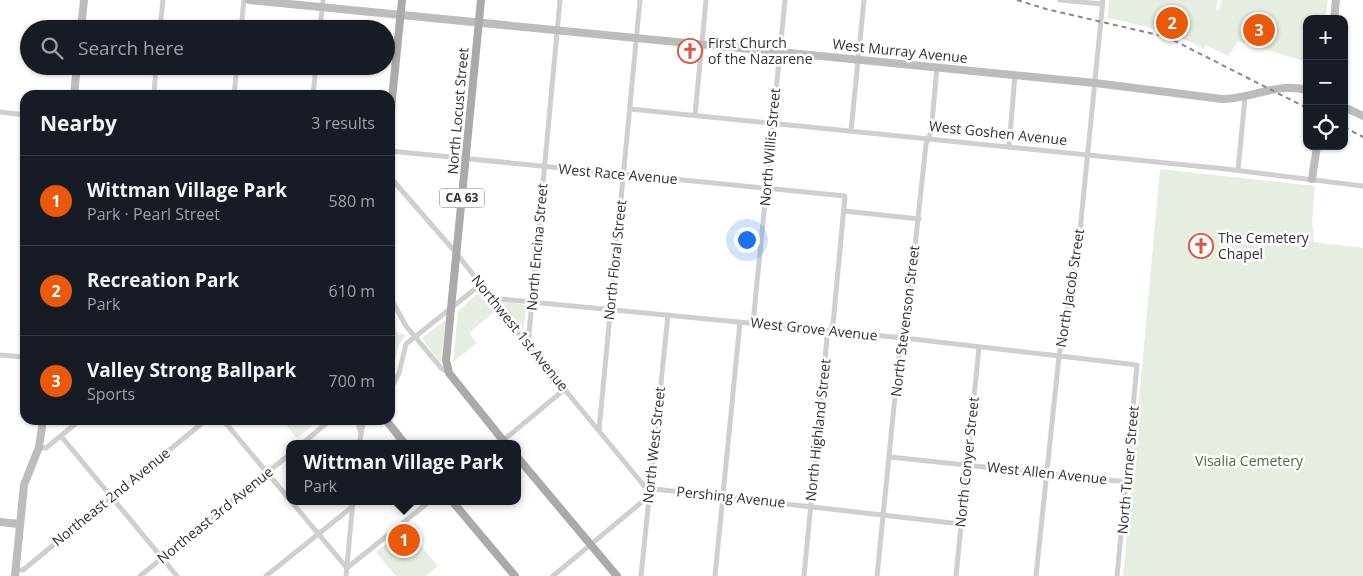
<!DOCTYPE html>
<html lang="en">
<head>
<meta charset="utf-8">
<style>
	body { margin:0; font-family:"Open Sans",sans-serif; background:#242831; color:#f1f3f6 }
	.controls { position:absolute; right:15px; top:15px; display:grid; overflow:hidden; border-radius:10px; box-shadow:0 1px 4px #0004 }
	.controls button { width:45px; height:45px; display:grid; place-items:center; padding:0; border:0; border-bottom:1px solid #363941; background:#171b24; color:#f1f3f6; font:25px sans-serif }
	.you { position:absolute; left:746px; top:239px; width:18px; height:18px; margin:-12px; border:4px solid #fff; border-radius:50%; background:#1a73e8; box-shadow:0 0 0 8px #1a73e833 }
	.badge { display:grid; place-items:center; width:32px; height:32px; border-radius:50%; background:#ea580c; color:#fff; font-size:16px; font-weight:700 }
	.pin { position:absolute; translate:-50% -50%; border:2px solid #fff; box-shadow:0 1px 5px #0006 }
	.popup { position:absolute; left:286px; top:440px; width:235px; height:65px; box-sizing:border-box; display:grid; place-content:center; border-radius:10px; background:#171b24; filter:drop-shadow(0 1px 4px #0005); font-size:16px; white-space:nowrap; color:#9ea1a6 }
	.popup b { font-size:19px; color:#f1f3f6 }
	.popup::after { content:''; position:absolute; left:50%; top:100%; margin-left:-10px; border:10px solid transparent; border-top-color:#171b24 }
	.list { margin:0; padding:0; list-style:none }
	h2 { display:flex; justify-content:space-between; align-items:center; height:65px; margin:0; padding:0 20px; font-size:21px }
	h2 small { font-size:16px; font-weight:400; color:#9ea1a6 }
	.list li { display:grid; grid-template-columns:32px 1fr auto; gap:15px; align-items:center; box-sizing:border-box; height:90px; padding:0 20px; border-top:1px solid #363941 }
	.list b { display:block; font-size:19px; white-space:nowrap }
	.list p { margin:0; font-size:16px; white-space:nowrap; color:#9ea1a6 }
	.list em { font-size:16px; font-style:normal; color:#9ea1a6 }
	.icon { flex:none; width:28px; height:28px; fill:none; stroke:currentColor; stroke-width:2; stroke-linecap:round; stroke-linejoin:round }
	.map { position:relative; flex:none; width:1363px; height:576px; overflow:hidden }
	.search { position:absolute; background:#171b24; box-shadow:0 1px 4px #0004; left:20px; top:20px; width:375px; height:55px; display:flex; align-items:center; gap:12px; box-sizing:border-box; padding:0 18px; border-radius:28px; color:#9ea1a6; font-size:19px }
	.panel { position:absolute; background:#171b24; box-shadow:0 1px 4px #0004; left:20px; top:90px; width:375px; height:335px; border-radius:15px }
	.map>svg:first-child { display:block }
</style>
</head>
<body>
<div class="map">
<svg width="1363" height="576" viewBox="0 0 1363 576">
	<rect width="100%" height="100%" fill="#fff"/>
	<g fill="#e5eee1">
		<path d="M1109,0H1218L1216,10L1218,11L1222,0H1328L1325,19H1307V62L1238,41L1228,56L1206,45L1204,49C1174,32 1141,25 1108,18Z"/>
		<path d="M1160,169L1315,186L1312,221L1314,242L1363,248V576H1123Z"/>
		<path d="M477,294H479L494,312L469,333L477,343L453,362L458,311Z"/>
		<path d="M504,300L527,306L523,329L502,303Z"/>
		<path d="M390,310L397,332L406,335L399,345L390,377Z"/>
		<path d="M444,321L446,322L440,363L422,338Z"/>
		<path d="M282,420H319L297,438Z"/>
		<path d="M406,528L438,566L426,576H396L376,552Z"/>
	</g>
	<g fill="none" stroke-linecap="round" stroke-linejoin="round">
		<g stroke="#cfcfcf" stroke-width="5">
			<path d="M1060,0L1102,4"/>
			<path d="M160,29L163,0"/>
			<path d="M241,29L244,0"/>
			<path d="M320,29L323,0"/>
			<path d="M154,95L156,66"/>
			<path d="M234,95L237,66"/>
			<path d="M313,95L316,66"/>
			<path d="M630,109L1226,169L1363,186"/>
			<path d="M0,112L25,115"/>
			<path d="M695,115L706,0"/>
			<path d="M851,131L864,0"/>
			<path d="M1009,147L1015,75"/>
			<path d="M390,151L845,196L833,324L827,338L804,576"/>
			<path d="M1238,170L1245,97"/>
			<path d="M390,177L457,254L528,345L646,488L961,524"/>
			<path d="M844,211L919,219"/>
			<path d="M390,297L406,326L441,368L449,373"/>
			<path d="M491,298L904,338L1137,365L1117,576"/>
			<path d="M753,323L785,0"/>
			<path d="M528,345L560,0"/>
			<path d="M0,355L25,357"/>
			<path d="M390,390L399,373L406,344L480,285"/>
			<path d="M223,420L347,568L430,501"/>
			<path d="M358,420L360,431"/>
			<path d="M599,430L640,0"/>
			<path d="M61,436L177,576"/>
			<path d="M302,444L330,420"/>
			<path d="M359,444L364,420"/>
			<path d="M499,444L565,389"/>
			<path d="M39,447L46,448L80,420"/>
			<path d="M890,457L1127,482"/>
			<path d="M15,570H23L206,420"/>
			<path d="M140,576L290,454"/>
			<path d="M266,576L352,507"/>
			<path d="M346,576L353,501"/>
			<path d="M553,576L643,501L648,502"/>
			<path d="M641,576L668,315"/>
			<path d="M715,576L740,322"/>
			<path d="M877,576L900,346L906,330L926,144L931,132L937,68"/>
			<path d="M956,576L979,347"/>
			<path d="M1036,576L1059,356L1079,241L1103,0"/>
		</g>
		<g stroke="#bcbcbc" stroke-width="8">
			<path d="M249,0L1095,83L1222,99C1252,99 1276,82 1307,90"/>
			<path d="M1334,19L1336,0"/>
			<path d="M81,29L84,0"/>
			<path d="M74,95L77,66"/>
			<path d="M1344,107L1363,116"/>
			<path d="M1312,179L1317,146"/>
			<path d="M0,522L19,524"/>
			<path d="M15,576L24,485L39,447L43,420"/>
		</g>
		<g stroke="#aaa" stroke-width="8">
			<path d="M481,0L446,360L449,373L506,444"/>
			<path d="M390,119L402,0"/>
			<path d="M386,420L405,444"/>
			<path d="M518,458L617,576"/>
			<path d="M452,501L515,576"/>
		</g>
		<g stroke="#878787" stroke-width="2" stroke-dasharray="5 4" stroke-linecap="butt">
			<path d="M1017,0L1046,9L1167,37L1307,108"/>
			<path d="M1344,127L1363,137"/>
		</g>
	</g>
	<defs>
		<symbol id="church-ring" viewBox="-11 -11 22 22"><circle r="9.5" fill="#fff" stroke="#dc5641" stroke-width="1.5"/><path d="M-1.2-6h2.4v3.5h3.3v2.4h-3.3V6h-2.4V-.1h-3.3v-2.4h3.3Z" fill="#dc5641"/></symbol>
	</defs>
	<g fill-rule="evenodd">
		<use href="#church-ring" x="676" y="37" width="28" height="28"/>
		<use href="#church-ring" x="1187" y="232" width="28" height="28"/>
	</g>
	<g text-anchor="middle" stroke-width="5" stroke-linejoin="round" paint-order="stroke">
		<rect fill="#fff" stroke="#707070" stroke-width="1" x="439.5" y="188.5" width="45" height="19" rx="4"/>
		<g font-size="12" font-weight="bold" fill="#323232">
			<text x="462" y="202">CA 63</text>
		</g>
		<g font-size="14" fill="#323232" stroke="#fff" text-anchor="start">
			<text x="708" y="48">First Church<tspan x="708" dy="16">of the Nazarene</tspan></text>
			<text x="1218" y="243">The Cemetery<tspan x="1218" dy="16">Chapel</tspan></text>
		</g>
		<g font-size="14" fill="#323232" stroke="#fff">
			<text transform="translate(900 51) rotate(6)" y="5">West Murray Avenue</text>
			<text transform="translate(458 111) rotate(-85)" y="5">North Locust Street</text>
			<text transform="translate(998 133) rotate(6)" y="5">West Goshen Avenue</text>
			<text transform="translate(770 147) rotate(-85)" y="5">North Willis Street</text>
			<text transform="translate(618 174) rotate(5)" y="5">West Race Avenue</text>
			<text transform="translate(537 247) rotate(-85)" y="5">North Encina Street</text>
			<text transform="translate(615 260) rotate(-84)" y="5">North Floral Street</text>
			<text transform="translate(1070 288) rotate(-81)" y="5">North Jacob Street</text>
			<text transform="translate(905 321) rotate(-83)" y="5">North Stevenson Street</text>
			<text transform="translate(814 329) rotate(6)" y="5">West Grove Avenue</text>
			<text transform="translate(520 333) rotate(51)" y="5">Northwest 1st Avenue</text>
			<text transform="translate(818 430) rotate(-84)" y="5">North Highland Street</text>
			<text transform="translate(654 445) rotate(-84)" y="5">North West Street</text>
			<text transform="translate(967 462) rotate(-84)" y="5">North Conyer Street</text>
			<text transform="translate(1128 470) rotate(-85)" y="5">North Turner Street</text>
			<text transform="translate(1047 473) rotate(6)" y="5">West Allen Avenue</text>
			<text transform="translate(111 497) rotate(-39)" y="5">Northeast 2nd Avenue</text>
			<text transform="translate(731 497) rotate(6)" y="5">Pershing Avenue</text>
			<text transform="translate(215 515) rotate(-39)" y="5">Northeast 3rd Avenue</text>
		</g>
		<g font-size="14" fill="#4c6c41" stroke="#fff">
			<text x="1249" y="466">Visalia Cemetery</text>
		</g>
	</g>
</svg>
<div class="controls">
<button>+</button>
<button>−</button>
<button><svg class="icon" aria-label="locate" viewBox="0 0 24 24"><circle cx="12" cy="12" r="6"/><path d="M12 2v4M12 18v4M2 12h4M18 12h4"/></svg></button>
</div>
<div class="you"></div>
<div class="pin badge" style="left:404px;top:540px">1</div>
<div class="popup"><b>Wittman Village Park</b>Park</div>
<div class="pin badge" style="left:1172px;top:23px">2</div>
<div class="pin badge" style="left:1259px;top:30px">3</div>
<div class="search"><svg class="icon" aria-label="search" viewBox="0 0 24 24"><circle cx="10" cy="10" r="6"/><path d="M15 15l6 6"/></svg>Search here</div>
<section class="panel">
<h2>Nearby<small>3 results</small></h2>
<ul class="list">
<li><span class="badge">1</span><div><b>Wittman Village Park</b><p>Park · Pearl Street</p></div><em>580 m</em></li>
<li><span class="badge">2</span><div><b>Recreation Park</b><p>Park</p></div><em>610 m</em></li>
<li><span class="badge">3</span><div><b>Valley Strong Ballpark</b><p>Sports</p></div><em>700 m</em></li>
</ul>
</section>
</div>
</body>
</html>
